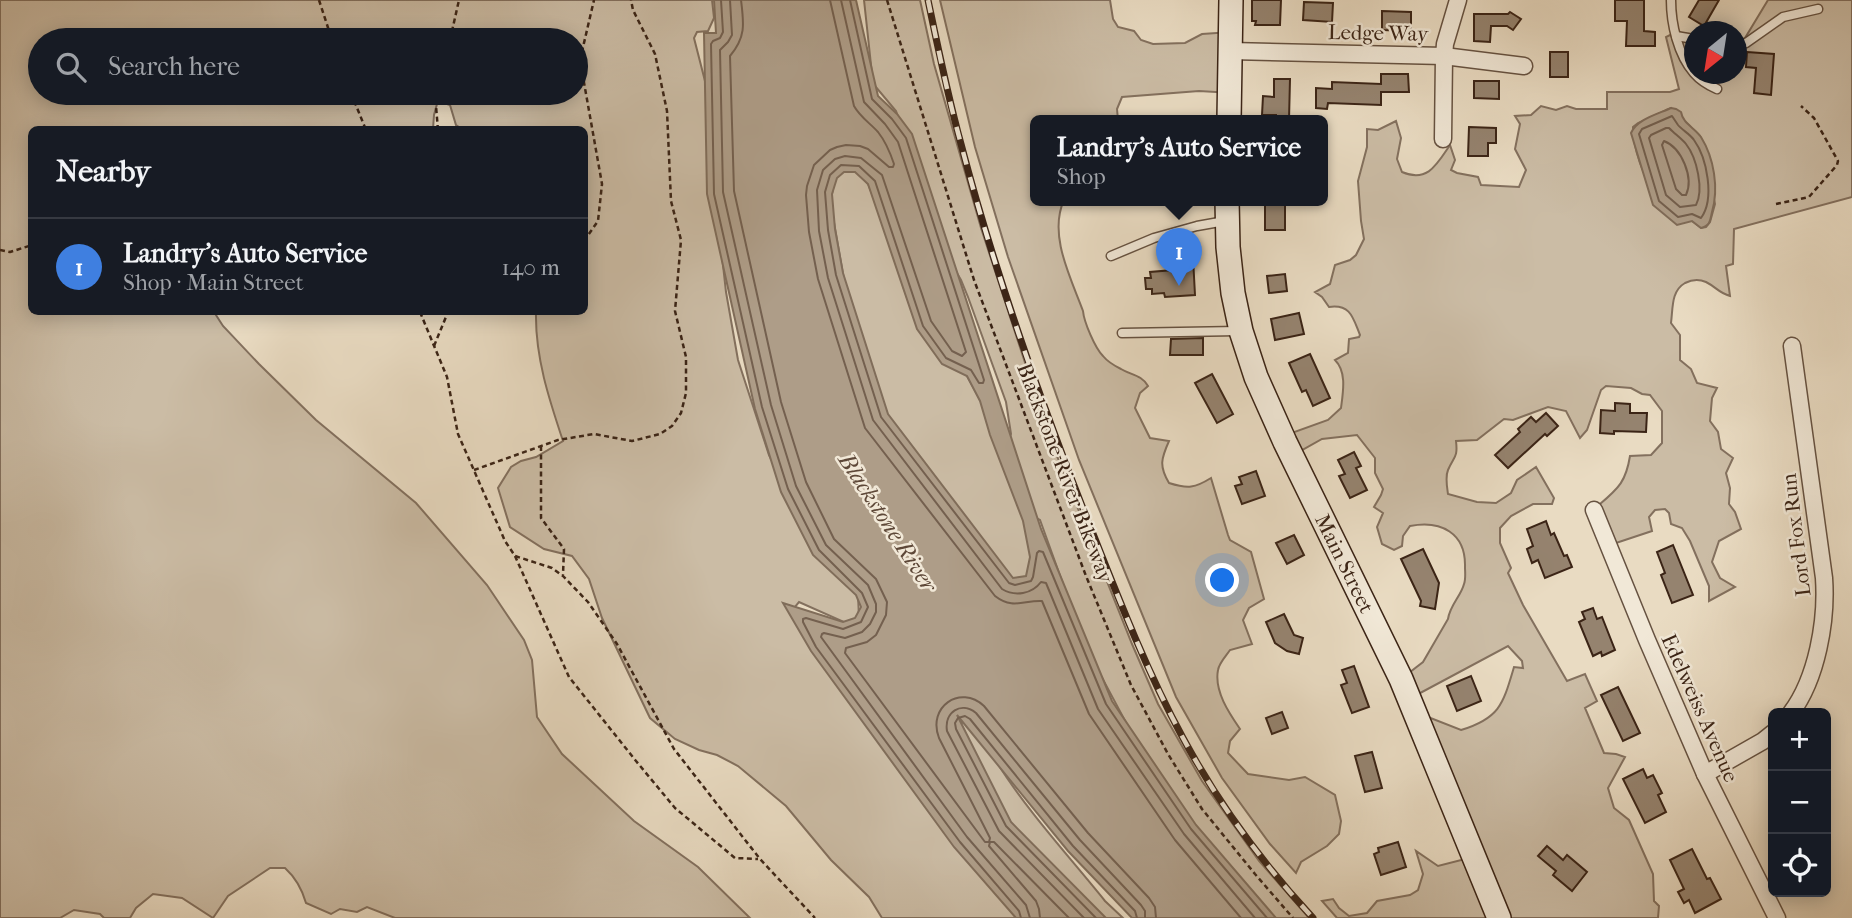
<!DOCTYPE html>
<html lang="en">
<head>
<meta charset="utf-8">
<style>
	body { margin:0; font-family:"IM FELL French Canon",serif; background:#242831; color:#f1f3f6 }
	.controls { position:absolute; right:21px; bottom:21px; display:grid; overflow:hidden; border-radius:10px; box-shadow:0 4px 18px #0003 }
	.controls button { width:63px; height:63px; display:grid; place-items:center; padding:0; border:0; border-bottom:2px solid #363941; background:#171b24; color:#f1f3f6; font:35px sans-serif }
	.compass { position:absolute; left:1684px; top:21px; width:63px; height:63px; border-radius:50%; background:#171b24; box-shadow:0 4px 18px #0003; rotate:210deg }
	.you { position:absolute; left:1223px; top:581px; width:24px; height:24px; margin:-18px; border:5px solid #fff; border-radius:50%; background:#1a73e8; box-shadow:0 0 0 10px #1a73e833 }
	.badge { display:grid; place-items:center; width:46px; height:46px; border-radius:50%; background:#c59692; color:#fff; font-size:23px; font-weight:700 }
	.pin { position:absolute; translate:-50% -58px; filter:drop-shadow(0 2px 4px #0008) }
	.pin::after { content:''; position:absolute; top:37px; width:24px; height:21px; background:inherit; clip-path:polygon(0 0,100% 0,50% 100%) }
	.popup { position:absolute; left:1030px; top:115px; width:298px; height:91px; box-sizing:border-box; display:grid; place-content:center; border-radius:10px; background:#171b24; filter:drop-shadow(0 2px 5px #0005); font-size:23px; white-space:nowrap; color:#9ea1a6 }
	.popup b { font-size:26px; color:#f1f3f6 }
	.popup::after { content:''; position:absolute; left:50%; top:100%; margin-left:-14px; border:14px solid transparent; border-top-color:#171b24 }
	.list { margin:0; padding:0; list-style:none }
	h2 { display:flex; justify-content:space-between; align-items:center; height:91px; margin:0; padding:0 28px; font-size:30px }
	h2 small { font-size:23px; font-weight:400; color:#9ea1a6 }
	.list li { display:grid; grid-template-columns:46px 1fr auto; gap:21px; align-items:center; box-sizing:border-box; height:98px; padding:0 28px; border-top:2px solid #363941 }
	.list b { display:block; font-size:26px; white-space:nowrap }
	.list p { margin:0; font-size:23px; white-space:nowrap; color:#9ea1a6 }
	.list em { font-size:23px; font-style:normal; color:#9ea1a6 }
	.icon { flex:none; width:38px; height:38px; fill:none; stroke:currentColor; stroke-width:2; stroke-linecap:round; stroke-linejoin:round }
	.map { position:relative; flex:none; width:1852px; height:918px; overflow:hidden }
	.search { position:absolute; background:#171b24; box-shadow:0 4px 18px #0003; left:28px; top:28px; width:560px; height:77px; display:flex; align-items:center; gap:18px; box-sizing:border-box; padding:0 24px; border-radius:38px; color:#9ea1a6; font-size:26px }
	.panel { position:absolute; background:#171b24; box-shadow:0 4px 18px #0003; left:28px; top:126px; width:560px; height:189px; border-radius:10px }
	.map>svg:first-child { display:block }
</style>
</head>
<body>
<div class="map">
<svg width="1852" height="918" viewBox="0 0 1852 918">
	<rect width="100%" height="100%" fill="#e9dbc2"/>
	<filter id="stains"><feTurbulence type="fractalNoise" baseFrequency=".00286" numOctaves="4"/><feColorMatrix values="0 0 0 0 .2 0 0 0 0 .09 0 0 0 0 .02 0 0 0 .5 -.17"/></filter>
	<radialGradient id="worn" r=".72"><stop offset=".6" stop-color="#630" stop-opacity="0"/><stop offset="1" stop-color="#630" stop-opacity=".3"/></radialGradient>
	<g fill="#cbbca5" stroke="#83705e" stroke-width="2" fill-rule="evenodd">
		<path d="M0,0H712L714,18L708,31L697,32L694,38L716,124L722,256L726,292L738,360L769,455L794,503L858,595L859,619L846,623L799,602L794,608L1025,918H882L869,897L831,860L786,806L738,766L717,755L699,750L675,739L650,718L602,618L589,579L572,556L544,549L510,527L498,488L511,467L521,461L536,457L563,441C549,399 535,357 536,312H584V130L462,129L456,125L450,105L441,102L437,104L434,115L433,129L32,130V312H214L223,326L259,364L316,420L416,503L487,585L524,640L532,660L537,717L562,754L634,821L698,867L750,918H395L367,907L357,912L340,909L331,914L306,903C302,889 296,878 285,868H270L228,896L213,918L182,898L153,894L136,908L130,918H104L100,914L74,910L60,918H0ZM40,40H576V93H40Z"/>
		<path d="M864,0H920L934,64L981,228L1049,436L1132,644L1158,704L1202,781L1259,861L1309,918H1271L1154,775L1076,629L1067,595L1040,520L1029,514L1035,601L1012,589L888,422L847,297L832,211V194L837,168L849,162L868,184L895,251L903,286L914,318L967,376L1006,447L1011,434L1006,402L968,297L961,280L951,263L896,111L875,86L872,74Z"/>
		<path d="M940,0H1110L1113,19L1118,27L1134,31L1141,40L1153,44L1185,43L1202,34L1231,32L1232,93L1199,91L1122,97L1117,109L1118,120H1036V200H1064C1048,235 1071,278 1083,311C1084,322 1095,348 1103,356C1107,361 1115,366 1121,369C1131,375 1142,375 1148,386L1140,393L1135,408L1150,438L1169,441C1161,459 1159,466 1169,483C1188,489 1195,488 1211,478L1228,535L1230,540L1251,552L1264,599L1249,608L1243,620L1252,644L1230,650C1226,656 1219,663 1218,670C1214,691 1229,713 1240,729L1230,741L1228,753L1248,774L1289,780L1305,777L1335,795L1341,821L1339,834L1327,846L1301,862L1296,873L1270,844L1222,778L1176,697L1079,460L1008,257L975,147Z"/>
		<path d="M1768,0H1852V197L1734,229L1733,264L1726,266L1730,296C1719,293 1716,287 1706,282C1699,279 1691,280 1685,283C1671,291 1673,308 1671,323L1680,335V360L1691,369L1697,383L1717,388L1712,398L1710,421L1718,432L1721,449L1733,458L1726,473L1730,488L1729,504L1735,512L1741,529L1719,541L1712,562L1720,578L1735,587L1709,601V586L1690,541L1682,528L1671,524L1669,513L1665,509L1655,510L1649,517L1652,531L1616,543L1600,504C1619,488 1626,481 1630,456L1651,455L1662,443V411L1650,395L1642,394L1631,388L1606,386L1601,390L1587,430L1580,438L1566,411L1548,407L1513,420L1504,419L1477,440L1456,441C1458,458 1454,456 1448,470C1445,477 1447,487 1448,494L1477,502L1496,503L1511,493L1517,480L1536,467L1554,498L1552,504H1533L1511,516L1500,528V543L1511,568L1508,573L1523,605L1567,681L1585,674L1597,701L1585,708L1604,753L1616,754L1625,757L1608,788L1614,808L1629,820L1653,874L1654,901L1659,906L1658,918H1337L1322,901L1333,899L1339,908L1349,916L1367,913L1377,901L1410,895L1418,890L1423,874L1416,851L1438,866L1473,857L1428,717L1461,730C1500,718 1503,704 1514,667L1523,668L1522,661L1508,646L1409,699L1401,679L1423,662L1448,619C1450,605 1461,596 1464,584C1466,579 1465,572 1465,567C1466,533 1441,520 1410,526L1403,536L1402,546L1394,550L1382,544L1377,527L1383,513L1374,507L1381,495L1383,489L1375,473V458L1357,435L1322,439L1295,454L1286,435L1328,420L1341,408C1343,392 1347,372 1335,360L1348,353L1349,339L1359,337L1360,335C1353,318 1351,304 1329,307L1322,297L1315,292L1330,284L1335,265L1350,260L1356,255L1364,239L1361,221L1358,181L1367,147V129L1378,130L1396,121L1401,138L1397,159L1402,172C1428,183 1437,164 1450,145L1455,160L1451,170L1457,173L1478,177L1481,185L1519,187L1526,170L1515,149L1520,124L1515,116L1531,115L1541,106L1556,110L1567,106L1576,109H1607V92H1670L1679,89L1666,37L1676,32L1694,35V74H1736L1737,43L1745,38ZM1671,108L1700,136L1715,204L1710,222L1706,227L1701,228L1692,221L1662,212C1650,185 1633,157 1633,127L1638,123Z"/>
		<path d="M961,722C978,726 987,747 996,761C1027,811 1068,855 1105,901L1123,918H1089L1018,836L959,727Z"/>
	</g>
	<g fill="#ae9d88" stroke="#806d5a" stroke-width="2" fill-rule="evenodd">
		<path d="M714,0H856L878,96L897,114L912,134L1041,529L1112,701L1196,825L1276,918H1132L1068,851L957,715L1011,822L1106,918H1016L954,847L811,651L783,603L843,622L855,618L861,607L856,595L813,555L781,492L755,409L707,194L704,33H716ZM844,172H855L868,184L917,329L942,364L967,376L980,401L990,435L1023,521L1030,557L1026,576L1013,578L888,414L843,273L835,229L832,194L837,178Z"/>
		<path d="M1671,108L1676,109L1681,112C1683,124 1694,127 1701,137C1714,158 1719,188 1712,212C1710,220 1711,225 1701,228L1692,221L1677,225L1653,205L1631,133C1637,119 1658,114 1671,108Z"/>
	</g>
	<g fill="none" stroke-linecap="round" stroke-linejoin="round">
		<g stroke="#74604f" stroke-width="2">
			<path d="M721,0L723,32L720,38L713,41L711,44L714,194L762,407L788,489L819,550L862,593L868,607L861,622L843,629L806,618L803,619V622L816,647L960,842L1019,911L1021,918"/>
			<path d="M730,0L732,35L728,42L720,50L723,192L771,405L796,486L826,545L868,585L876,604V612L870,624L862,632L845,638L824,633L822,634L821,637L967,837L1026,905L1030,918"/>
			<path d="M741,0C744,24 746,37 730,56L734,191L781,402L806,482L834,539L876,579L887,602L886,615L876,635L867,642L846,648L845,653L985,842H989L990,838L939,738C927,707 960,684 984,706L1088,833L1149,898L1155,907L1156,918"/>
			<path d="M830,0L854,106C860,117 870,123 878,132C886,142 890,152 894,164L893,167H889L868,149L860,146L846,145L837,147L830,150L814,165L807,186L806,195L809,232L818,279L865,428L995,596C1013,610 1024,600 1042,601L1089,714L1175,840L1241,918"/>
			<path d="M841,0L864,102L885,124L898,142L966,352L962,356L952,351L931,321L882,175L861,158L845,156L835,159L823,170L817,190L819,231L828,278L873,420L1002,589C1015,597 1032,594 1041,582L1046,583L1098,709L1184,834L1255,918"/>
			<path d="M850,0L872,99L892,119L906,138L984,380L983,383H979L971,370L946,358L923,326L875,181L859,166L841,165L830,175L825,192L828,230L836,275L881,417L1009,583L1015,585L1031,581L1033,577L1037,553L1039,551L1043,552L1106,704L1191,829L1267,918"/>
			<path d="M1672,116C1674,119 1676,122 1678,125C1682,130 1690,134 1694,140C1707,158 1715,199 1701,218L1692,214L1678,217L1659,201L1639,134L1642,129Z"/>
			<path d="M1666,128H1669C1675,134 1682,139 1686,144C1697,158 1704,190 1696,205L1680,207L1666,195L1649,138L1651,135Z"/>
			<path d="M1664,141C1682,148 1694,178 1686,195H1682L1676,189L1662,145Z"/>
			<path d="M1040,918L1039,909L1036,901L989,846L990,842H994L1069,918"/>
			<path d="M1084,918L999,831L947,731C944,712 961,701 976,713L1080,840L1141,905L1145,911V918"/>
			<path d="M1096,918L1006,826L956,729L955,723L958,718L965,716L970,719L1073,846L1135,911L1137,918"/>
		</g>
	</g>
	<g fill="#95836f" stroke="#3b2416" stroke-width="2">
		<path d="M1252,0H1281L1280,25H1255L1256,21H1252Z"/>
		<path d="M1615,0H1644V31L1655,32V46H1626L1627,21H1615Z"/>
		<path d="M1699,0H1719L1704,26L1689,17Z"/>
		<path d="M1304,2L1333,3L1332,22L1303,20Z"/>
		<path d="M1382,11L1411,12V31L1382,30Z"/>
		<path d="M1510,12L1521,19L1513,30L1507,26H1491L1490,42L1474,41V14H1508Z"/>
		<rect x="1550" y="52" width="18" height="25"/>
		<path d="M1747,52L1774,54L1771,95L1754,93L1756,68L1746,67Z"/>
		<path d="M1381,74H1408L1409,92H1381V105L1328,103L1327,109L1316,108V88L1332,89V82L1381,84Z"/>
		<path d="M1274,79H1290L1289,120H1276V115H1262L1263,96L1274,97Z"/>
		<path d="M1474,81H1499V99L1474,98Z"/>
		<path d="M1469,127L1496,128V143H1488V156H1468Z"/>
		<rect x="1265" y="200" width="20" height="30"/>
		<path d="M1193,258L1195,295L1165,297L1164,293L1152,294V289H1146L1145,278H1151L1150,272L1173,270L1172,260Z"/>
		<path d="M1285,274L1287,291L1269,293L1267,276Z"/>
		<path d="M1299,313L1304,334L1275,340L1271,319Z"/>
		<path d="M1203,338V355H1170L1171,339Z"/>
		<path d="M1310,354L1330,398L1313,406L1306,390L1302,392L1289,363Z"/>
		<path d="M1212,374L1233,414L1217,423L1195,383Z"/>
		<path d="M1615,403L1630,404V413H1647L1646,432L1614,431V434L1600,433L1601,410L1615,411Z"/>
		<path d="M1546,413L1558,426L1547,436L1545,434L1508,468L1495,455L1520,432L1518,429L1531,417L1536,422Z"/>
		<path d="M1354,452L1361,466L1356,468L1367,490L1350,498L1339,476L1345,474L1338,460Z"/>
		<path d="M1256,471L1265,496L1242,504L1235,486L1242,484L1239,477Z"/>
		<path d="M1546,521L1551,535L1554,533L1564,556L1567,555L1572,567L1545,578L1538,560L1532,563L1527,549L1533,546L1527,529Z"/>
		<path d="M1294,535L1304,555L1287,564L1276,543Z"/>
		<path d="M1673,545L1693,595L1672,603L1661,575L1665,573L1657,552Z"/>
		<path d="M1423,549L1439,583L1435,609L1420,606L1421,601L1401,559Z"/>
		<path d="M1593,608L1597,619L1602,617L1615,650L1602,656L1601,652L1593,656L1579,622L1585,619L1582,612Z"/>
		<path d="M1284,614L1294,635L1303,638L1299,654L1287,651L1275,643L1266,622Z"/>
		<path d="M1354,666L1369,707L1352,713L1341,685L1347,683L1342,670Z"/>
		<path d="M1471,676L1481,701L1457,711L1447,686Z"/>
		<path d="M1618,687L1640,733L1623,741L1601,695Z"/>
		<path d="M1282,712L1288,728L1272,734L1266,718Z"/>
		<path d="M1372,752L1382,788L1365,792L1355,756Z"/>
		<path d="M1643,769L1647,778L1653,775L1662,793L1658,795L1666,812L1645,823L1623,779Z"/>
		<path d="M1398,842L1406,867L1381,875L1374,854L1379,852L1378,848Z"/>
		<path d="M1547,846L1563,860L1567,855L1587,872L1572,891L1553,875L1556,871L1538,856Z"/>
		<path d="M1692,849L1707,879L1710,878L1721,899L1695,913L1689,900L1684,903L1678,892L1684,889L1670,860Z"/>
	</g>
	<g fill="none" stroke-linecap="round" stroke-linejoin="round">
		<defs>
			<g id="lane">
				<path d="M1671,0C1671,24 1678,55 1694,73C1700,80 1708,85 1717,89"/>
				<path d="M1676,36L1694,39"/>
				<path d="M1736,45L1746,43L1783,17L1818,9"/>
				<path d="M1111,256L1154,238L1197,226L1225,221"/>
				<path d="M1122,333L1238,331"/>
			</g>
			<g id="street">
				<path d="M1231,51L1444,56L1524,66"/>
				<path d="M1443,139L1444,56L1445,44L1458,0"/>
				<path d="M1594,510L1647,640L1705,774L1777,918"/>
				<path d="M1791,713C1817,678 1827,621 1824,578L1792,346"/>
				<path d="M1705,774L1763,741L1773,733"/>
			</g>
			<g id="secondary">
				<path d="M1229,120L1231,0"/>
				<path id="s1" d="M1227,200L1228,247L1233,293L1241,331L1256,377L1285,442L1401,679L1499,918"/>
			</g>
		</defs>
		<use href="#lane" stroke="#665241" stroke-width="11"/>
		<use href="#street" stroke="#665241" stroke-width="19"/>
		<use href="#secondary" stroke="#3b2416" stroke-width="26"/>
		<g stroke="#3b2416" stroke-width="2.5" stroke-dasharray="5 3.5" stroke-linecap="butt">
			<path d="M319,0L332,40"/>
			<path d="M887,0L974,280L1086,576L1131,685L1168,754L1202,809L1255,874L1293,918"/>
			<path d="M450,40L459,0"/>
			<path d="M351,93L366,130"/>
			<path d="M438,130L436,106L439,93"/>
			<path d="M1776,204L1809,197L1837,165L1838,161L1814,118L1801,106"/>
			<path d="M584,241L598,221L602,184L580,60L594,0"/>
			<path d="M0,250L10,252L32,245"/>
			<path d="M420,312L447,377L458,434L505,541L515,556L552,568L563,576L588,602L617,644L674,749L760,859L815,918"/>
			<path d="M434,346L448,312"/>
			<path d="M541,446V518L564,549L563,575"/>
			<path d="M474,470L558,440L594,434L632,441L660,434L672,426L681,413L686,393V357L675,311L681,240L671,201L667,111L655,54L633,10L631,0"/>
			<path d="M515,556L569,677L636,761L675,808L735,858L758,859"/>
		</g>
		<use href="#lane" stroke="#f1e8d7" stroke-width="8"/>
		<use href="#street" stroke="#f1e8d7" stroke-width="16"/>
		<use href="#secondary" stroke="#f1e8d7" stroke-width="23"/>
		<defs>
			<path id="rail" d="M928,0C938,48 948,97 961,144C993,267 1036,388 1082,506C1113,584 1143,664 1183,738C1218,803 1263,864 1313,918"/>
		</defs>
		<use href="#rail" stroke="#3b2416" stroke-width="7"/>
		<use href="#rail" stroke="#f1e8d7" stroke-width="4.5" stroke-dasharray="13" stroke-linecap="butt"/>
	</g>
	<g text-anchor="middle" stroke-width="5" stroke-linejoin="round" paint-order="stroke">
		<g font-size="21" fill="#3b2416" stroke="#f1e8d7">
			<text transform="translate(1378 33) rotate(1)" y="7">Ledge Way</text>
			<text transform="translate(1065 473) rotate(69)" y="7">Blackstone River Bikeway</text>
			<text transform="translate(1796 535) rotate(-97)" y="7">Lord Fox Run</text>
			<text dy="7" stroke="none"><textPath href="#s1" startOffset="387">Main Street</textPath></text>
			<text transform="translate(1700 708) rotate(66)" y="7">Edelweiss Avenue</text>
		</g>
		<g font-size="23" font-style="italic" fill="#5e4838" stroke="#f1e8d7">
			<text transform="translate(888 522) rotate(57)" y="8">Blackstone River</text>
		</g>
	</g>
	<rect width="100%" height="100%" filter="url(#stains)"/>
	<rect width="100%" height="100%" fill="url(#worn)"/>
</svg>
<div class="controls">
<button>+</button>
<button>−</button>
<button><svg class="icon" aria-label="locate" viewBox="0 0 24 24"><circle cx="12" cy="12" r="6"/><path d="M12 2v4M12 18v4M2 12h4M18 12h4"/></svg></button>
</div>
<svg class="compass" viewBox="-18 -18 36 36"><path d="M0-13l5 13h-10z" fill="#e53935"/><path d="M0 13l5-13h-10z" fill="#9ea1a6"/></svg>
<div class="you"></div>
<div class="pin badge" style="left:1179px;top:286px;background:#3f7fe0">1</div>
<div class="popup"><b>Landry's Auto Service</b>Shop</div>
<div class="search"><svg class="icon" aria-label="search" viewBox="0 0 24 24"><circle cx="10" cy="10" r="6"/><path d="M15 15l6 6"/></svg>Search here</div>
<section class="panel">
<h2>Nearby<small></small></h2>
<ul class="list">
<li><span class="badge" style="background:#3f7fe0">1</span><div><b>Landry's Auto Service</b><p>Shop · Main Street</p></div><em>140 m</em></li>
</ul>
</section>
</div>
</body>
</html>
